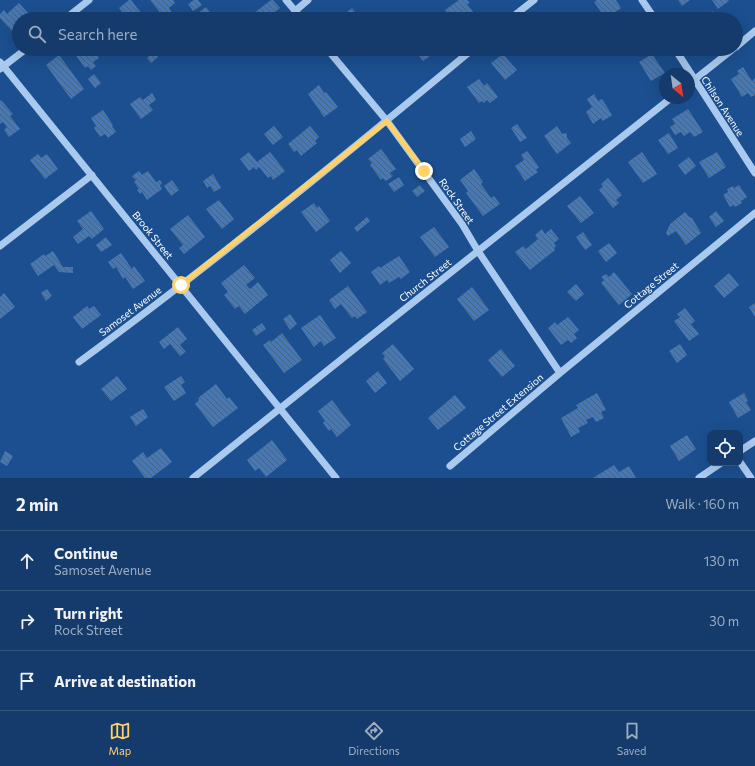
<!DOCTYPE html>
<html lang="en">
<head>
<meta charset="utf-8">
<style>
  body { margin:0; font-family:Commissioner,sans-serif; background:#214673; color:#f1f3f6 }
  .controls { position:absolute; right:12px; bottom:12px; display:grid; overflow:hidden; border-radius:8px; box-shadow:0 4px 16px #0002 }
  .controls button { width:36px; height:36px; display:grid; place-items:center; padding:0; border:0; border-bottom:1px solid #33557e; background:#143b6b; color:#f1f3f6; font:20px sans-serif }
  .compass { position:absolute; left:659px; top:68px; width:36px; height:36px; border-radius:50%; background:#143b6b; box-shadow:0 4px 16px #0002; rotate:151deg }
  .stop { position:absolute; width:12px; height:12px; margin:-9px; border:3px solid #ffd166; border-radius:50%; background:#fff }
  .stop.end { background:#ffd166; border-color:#fff; box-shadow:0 1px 4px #0008 }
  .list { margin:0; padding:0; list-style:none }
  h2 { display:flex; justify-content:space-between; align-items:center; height:52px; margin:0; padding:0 16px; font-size:17px }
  h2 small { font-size:13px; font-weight:400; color:#9dadc1 }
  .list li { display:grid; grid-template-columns:26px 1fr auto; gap:12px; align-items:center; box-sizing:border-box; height:60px; padding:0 16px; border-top:1px solid #33557e }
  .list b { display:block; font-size:15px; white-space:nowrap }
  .list p { margin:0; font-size:13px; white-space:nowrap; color:#9dadc1 }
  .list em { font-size:13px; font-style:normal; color:#9dadc1 }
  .icon { flex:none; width:22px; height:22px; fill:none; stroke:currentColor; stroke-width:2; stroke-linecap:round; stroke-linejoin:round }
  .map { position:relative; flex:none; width:755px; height:478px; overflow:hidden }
  .search { position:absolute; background:#143b6b; box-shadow:0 4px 16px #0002; left:12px; right:12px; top:12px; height:44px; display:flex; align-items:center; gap:10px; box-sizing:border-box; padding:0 14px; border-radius:22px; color:#9dadc1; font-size:15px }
  .sheet { height:232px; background:#143b6b }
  nav { display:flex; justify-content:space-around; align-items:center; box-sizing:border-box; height:56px; border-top:1px solid #33557e; background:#143b6b; font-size:11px; color:#9dadc1 }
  nav a { display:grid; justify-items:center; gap:2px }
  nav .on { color:#ffd166 }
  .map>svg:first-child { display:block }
</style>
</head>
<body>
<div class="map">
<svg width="755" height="478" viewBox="0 0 755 478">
  <defs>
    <pattern id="building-back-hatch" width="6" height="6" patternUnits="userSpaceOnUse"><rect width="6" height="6" fill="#4478b7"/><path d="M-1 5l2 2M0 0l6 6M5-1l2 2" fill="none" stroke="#486282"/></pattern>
  </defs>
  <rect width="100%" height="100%" fill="#1b4f8f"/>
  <path fill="url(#building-back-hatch)" d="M129,0H131L146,19H128L119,8Z
    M150,0H173L175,3L169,8L173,14L165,19Z
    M194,0H198L202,5L193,11L188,4Z
    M271,0H273L280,8L266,19H246Z
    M459,0H467L470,3L467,4L478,18L459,19L455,13L450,17L445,10Z
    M597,0H616L621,8L606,19L594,2Z
    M678,0H690L682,6Z
    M712,0H728L729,1L718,9Z
    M19,3L29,14L24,19H19V24L12,31L0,18V14L4,10L7,14Z
    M206,7L212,15L206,19H200L197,14Z
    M352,8L360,19H342L341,17Z
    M713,11L720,19H703Z
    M71,49H92L99,58L93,62L96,66L91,70L88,66L85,68Z
    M414,49H435L437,51L423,61Z
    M574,49H584L577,54Z
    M154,52L158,57L151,63L147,58Z
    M503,54L517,70L505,80L491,63Z
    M652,54L665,73L651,81L639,62Z
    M59,55L84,89L71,99L46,65Z
    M743,67L752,81L755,78V95L751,97L748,93L742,97L731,79L739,74L737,71Z
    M94,74L101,83L95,88L88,79Z
    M479,79L484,86L487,83L498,97L490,103L487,100L484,103L482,101L479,103L467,87Z
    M319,85L324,93L326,92L338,107L324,117L308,94Z
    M152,93L156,100L149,105L153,110L141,119L130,104L140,97L143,100Z
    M594,94L598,101L602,99L612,115L603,121L601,118L593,124L586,112L592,107L587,99Z
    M1,100L13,114L10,116L20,129L9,137L4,130L7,127L3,122L0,124V101Z
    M688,109L703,132L694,137L690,132L684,136L681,132L675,135L670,127L675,124L672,119Z
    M103,110L113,125L112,126L116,132L108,138L105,134L100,137L94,128L96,126L91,118Z
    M517,124L527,138L520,142L511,128Z
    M274,126L283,137L273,145L264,134Z
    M310,126L319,137L315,141L317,143L301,156L297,150L294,152L288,144Z
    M557,126L562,134L565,133L567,134V138L571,143L557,154L544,136Z
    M471,131L476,139L465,147L460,139Z
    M669,133L678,148L668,154L658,140Z
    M381,149L396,169L390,173L393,176L386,181L383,178L381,180L370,165L372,163L368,159Z
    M527,151L539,167L536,170L538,172L525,181L515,166L524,160L521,155Z
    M249,152L257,162L270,152L285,171L273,180L271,176L268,178L259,167L256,170L254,167L249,171L240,159Z
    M642,152L657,174L643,183L628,162Z
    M717,152L726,167L709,178L699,162Z
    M38,154L41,158L47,154L58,169L45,179L30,160Z
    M689,157L696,166L685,175L678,165Z
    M474,169L483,182L481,184L491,198L494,196L500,204L483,216L466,193L468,191L460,180Z
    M139,171L142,175L148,171L156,182L160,180L162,183L160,186L162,189L147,200L142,192L140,194L137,190L139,189L134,182L136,180L132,176Z
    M213,174L221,188L214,192L210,186L207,188L203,181Z
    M399,177L404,185L394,192L388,184Z
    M608,178L622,195L616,200L619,203L613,208L599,190L603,186L601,184Z
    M172,180L179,190L171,196L164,186Z
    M420,185L425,191L417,197L412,191Z
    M739,185L747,197L741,201L742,203L735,207L734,205L730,207L723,195L728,192L727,189L733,186L734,188Z
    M580,196L594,213L581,223L567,206Z
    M219,200L234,219L222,229L206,209Z
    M314,203L317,208L319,206L330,221L316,232L301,212Z
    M91,211L104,229L92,239L89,236L78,244L73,237L83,229L77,221Z
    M716,211L724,221L716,227L709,217Z
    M685,212L689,217L692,218L701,233L686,245L676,231L668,236L666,233L670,224Z
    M188,215L205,237L184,254L179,248L183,245L170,229Z
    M367,217L370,221L357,232L354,228Z
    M434,227L449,247L435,257L420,237Z
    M542,229L545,234L551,229L559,239L554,243L556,246L554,248L555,250L530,270L515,252L523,246L526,249L538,239L535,235Z
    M583,232L592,245L585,250L576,237Z
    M106,237L112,245L101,252L96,245Z
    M609,243L617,253L606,262L598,251Z
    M53,251L63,267H73V273L59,272L54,265L38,276L30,264L44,254L45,256Z
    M341,251L351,263L340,273L330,260Z
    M121,253L132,269L134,266L145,281L133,289L125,277L123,279L116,267L113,269L108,262Z
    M399,256L410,272L401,279L399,277L389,283L387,280L380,285L371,272L379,266L380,268Z
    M244,265L255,278L246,285L250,289L258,282L268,295L245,314L239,306L235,309L224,295L228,292L221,283Z
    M614,272L632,294L619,305L601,283L604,280L601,277L606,274L609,277Z
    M729,273L739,285L724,298L714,286Z
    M576,284L584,294L576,301L567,292Z
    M348,286L367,312L357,319L355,316L352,318L341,304L335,309L329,300Z
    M472,287L489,310L474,321L457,299Z
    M47,289L52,296L46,301L41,293Z
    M4,293L15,307L0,319V297Z
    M755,303V317L749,307Z
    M87,306L89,309L94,306L101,315L82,329L73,317Z
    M685,308L695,321L691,324L699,334L689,341L674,321L680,317L677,314Z
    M290,314L297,324L290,330L283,319Z
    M320,315L336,338L324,346L321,341L314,347L301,328Z
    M568,317L579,330L574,334L577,338L571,343L568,340L561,345L548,328L555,322L557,325Z
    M262,323L266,329L256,336L252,330Z
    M178,327L187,339L180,345L186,352L180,356L170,344L164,349L159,342Z
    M282,333L302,360L284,373L263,345L270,340L271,342Z
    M393,344L414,369L400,381L383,359L385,357L382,353Z
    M680,344L687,355L677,363L669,351Z
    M501,349L515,366L502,377L488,360Z
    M378,371L387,383L375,393L366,381Z
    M117,376L127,389L111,401L101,389Z
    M181,376L185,382L181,385L186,393L174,401L164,387Z
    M216,384L227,399L229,397L238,408L213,427L195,404L199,400L198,398Z
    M597,393L606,410L601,412L604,418L596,422L593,417L586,420L588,423L578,428L580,432L571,437L561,418L578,408L576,405Z
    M744,393L748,401L746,402L751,410L738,418L729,402Z
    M455,395L466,408L438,430L428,418Z
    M332,400L351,425L337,437L331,429L329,431L323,423L325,421L318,411Z
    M143,409L148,417L136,426L130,417Z
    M687,435L696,449L679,461L670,446Z
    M272,440L287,460L266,477L259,468L255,471L247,460Z
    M161,448L172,462L151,478H145L132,461L143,452L147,458Z
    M5,451L13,456L7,466L0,462Z
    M614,465L619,472L629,466L636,478H593Z"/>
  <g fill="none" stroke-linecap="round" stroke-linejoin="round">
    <path stroke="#a9c9ee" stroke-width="7" d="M286,0L302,19
      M642,0L655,19
      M295,11L308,0
      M65,19L89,0
      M510,19L534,0
      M736,47L755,31
      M327,49L387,121L462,224L478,251L560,373
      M675,49L755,173
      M0,62L336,478
      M0,69L26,49
      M689,84L733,49
      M0,246L92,175
      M79,362C214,263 344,156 473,49
      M740,451L755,441
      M740,462L751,478
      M450,466L560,373L755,213
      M193,478L348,354L671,98
      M699,478L721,463"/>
  </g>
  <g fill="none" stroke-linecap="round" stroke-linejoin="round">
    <path stroke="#ffd166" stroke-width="5" d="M181,285L387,121L424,171"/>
  </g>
  <g text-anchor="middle" stroke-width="3" stroke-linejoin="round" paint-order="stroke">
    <g font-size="10" fill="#fff" stroke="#1b4f8f">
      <text transform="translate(723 106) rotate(57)" y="4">Chilson Avenue</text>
      <text transform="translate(457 201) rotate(55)" y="4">Rock Street</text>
      <text transform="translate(153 235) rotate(51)" y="4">Brook Street</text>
      <text transform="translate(425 280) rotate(-38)" y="4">Church Street</text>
      <text transform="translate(651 285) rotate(-39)" y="4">Cottage Street</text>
      <text transform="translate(130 311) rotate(-37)" y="4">Samoset Avenue</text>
      <text transform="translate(498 412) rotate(-40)" y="4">Cottage Street Extension</text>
    </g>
  </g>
</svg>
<div class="controls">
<button><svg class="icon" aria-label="locate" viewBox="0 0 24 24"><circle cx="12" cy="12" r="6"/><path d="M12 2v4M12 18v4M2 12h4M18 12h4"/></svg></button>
</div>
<svg class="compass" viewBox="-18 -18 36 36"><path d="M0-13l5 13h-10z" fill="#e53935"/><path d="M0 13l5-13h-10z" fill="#9dadc1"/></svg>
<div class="stop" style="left:181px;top:285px"></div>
<div class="stop end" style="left:424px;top:171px"></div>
<div class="search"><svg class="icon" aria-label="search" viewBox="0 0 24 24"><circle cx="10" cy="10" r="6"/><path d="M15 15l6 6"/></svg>Search here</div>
</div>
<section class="sheet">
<h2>2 min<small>Walk · 160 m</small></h2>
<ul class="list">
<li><svg class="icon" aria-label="ahead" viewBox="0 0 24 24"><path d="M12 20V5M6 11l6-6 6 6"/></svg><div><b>Continue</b><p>Samoset Avenue</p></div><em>130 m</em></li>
<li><svg class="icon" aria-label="right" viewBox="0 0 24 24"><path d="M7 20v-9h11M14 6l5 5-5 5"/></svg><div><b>Turn right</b><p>Rock Street</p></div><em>30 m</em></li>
<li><svg class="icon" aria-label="arrive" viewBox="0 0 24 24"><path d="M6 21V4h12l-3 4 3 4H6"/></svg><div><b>Arrive at destination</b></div></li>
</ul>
</section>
<nav>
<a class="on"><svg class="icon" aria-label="map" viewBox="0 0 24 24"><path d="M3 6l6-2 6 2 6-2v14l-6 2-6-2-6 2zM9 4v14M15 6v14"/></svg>Map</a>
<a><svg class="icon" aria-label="directions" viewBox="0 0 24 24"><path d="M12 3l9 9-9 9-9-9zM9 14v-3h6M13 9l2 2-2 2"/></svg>Directions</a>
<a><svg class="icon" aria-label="saved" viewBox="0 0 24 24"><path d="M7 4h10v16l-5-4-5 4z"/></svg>Saved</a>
</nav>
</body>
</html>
